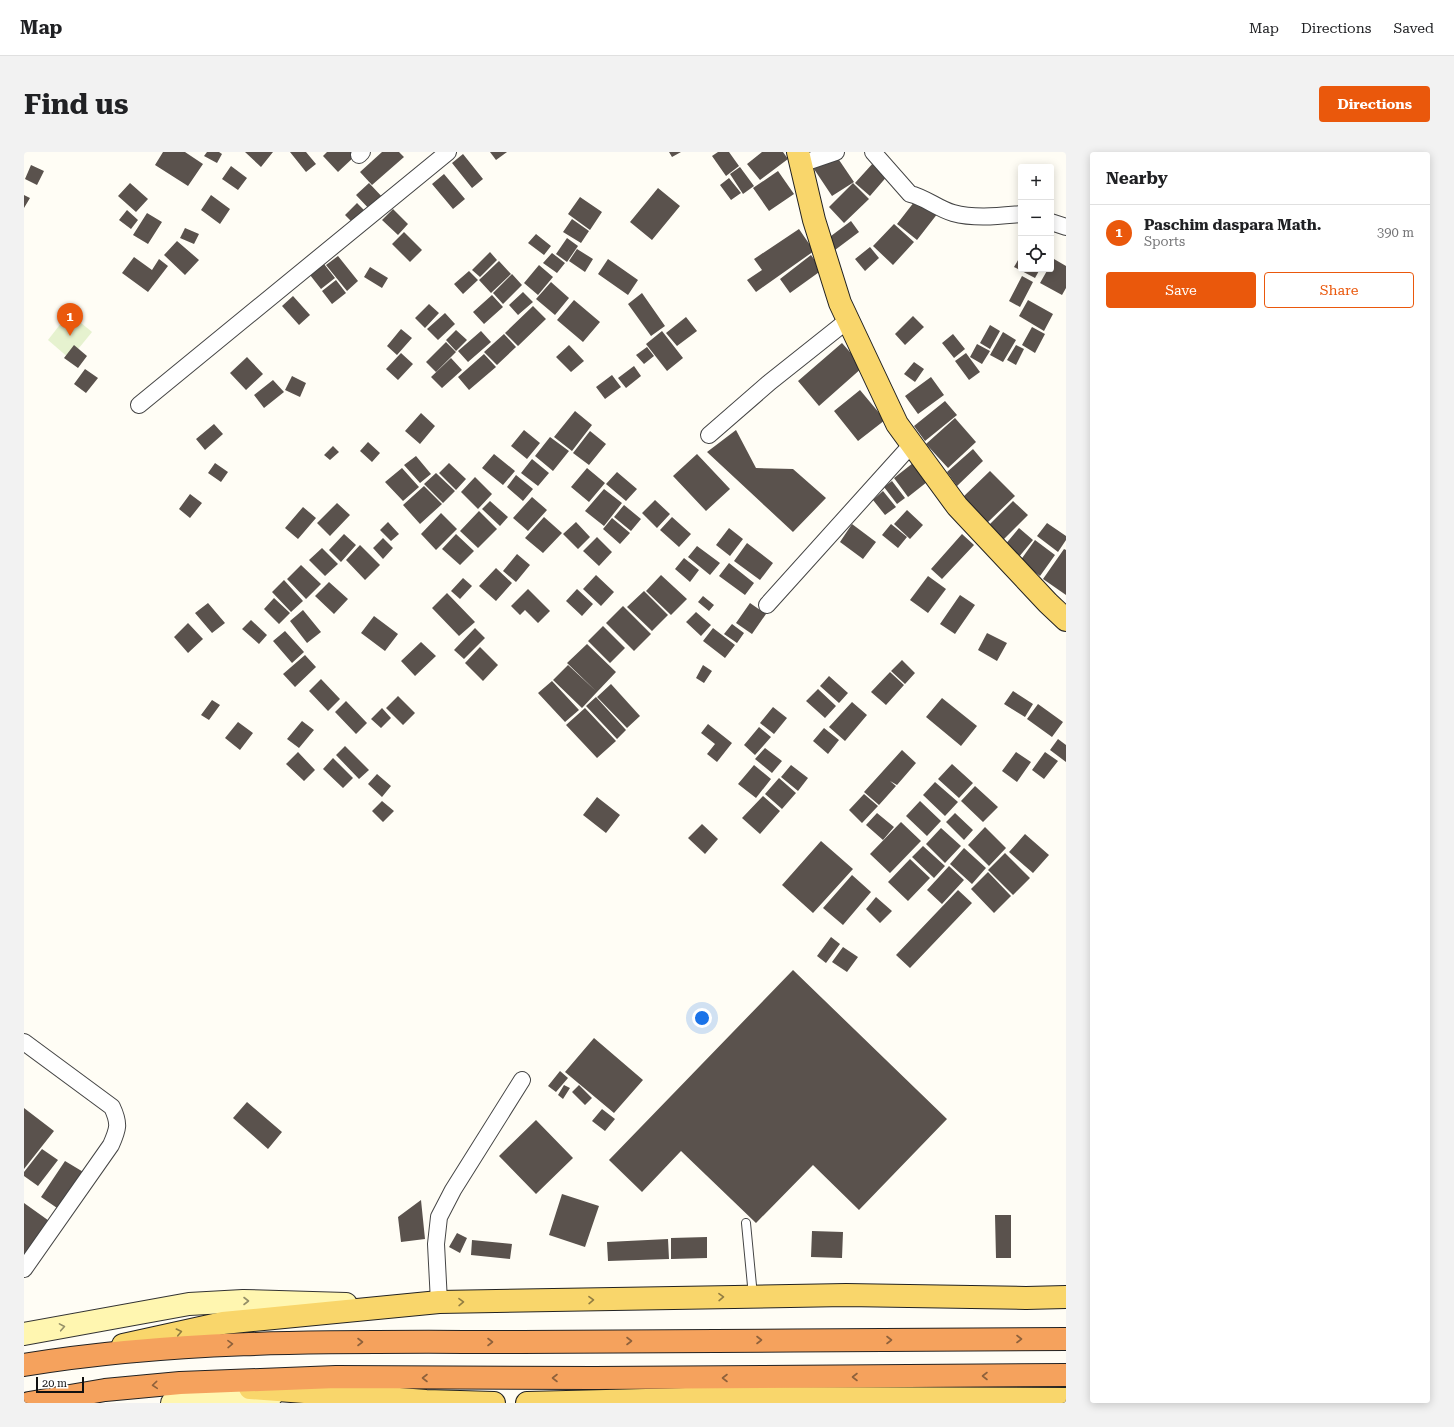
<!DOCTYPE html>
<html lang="en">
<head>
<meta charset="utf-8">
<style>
  body { margin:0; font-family:"Roboto Serif",serif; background:#f2f2f2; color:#202124 }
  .controls { position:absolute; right:12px; top:12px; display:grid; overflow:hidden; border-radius:4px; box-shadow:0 2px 10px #0003 }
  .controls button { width:36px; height:36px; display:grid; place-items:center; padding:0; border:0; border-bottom:1px solid #e0e0e0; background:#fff; color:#202124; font:20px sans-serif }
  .scale { position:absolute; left:12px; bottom:10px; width:48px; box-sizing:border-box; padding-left:4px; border:2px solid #111; border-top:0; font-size:11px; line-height:14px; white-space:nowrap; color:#111; -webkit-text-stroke:3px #fff; paint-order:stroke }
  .you { position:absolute; left:678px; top:866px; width:14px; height:14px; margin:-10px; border:3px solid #fff; border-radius:50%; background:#1a73e8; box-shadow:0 0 0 6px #1a73e833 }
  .badge { display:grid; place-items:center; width:26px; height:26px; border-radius:50%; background:#ea580c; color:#fff; font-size:13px; font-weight:700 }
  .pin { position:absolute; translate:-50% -33px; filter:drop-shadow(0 1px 2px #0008) }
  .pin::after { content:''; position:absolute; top:21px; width:14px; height:12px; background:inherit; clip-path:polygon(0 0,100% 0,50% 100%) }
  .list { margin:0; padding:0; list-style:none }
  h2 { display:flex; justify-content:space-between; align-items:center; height:52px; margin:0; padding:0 16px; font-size:17px }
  h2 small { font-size:13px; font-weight:400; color:#757577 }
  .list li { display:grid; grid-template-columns:26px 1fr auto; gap:12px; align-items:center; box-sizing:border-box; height:56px; padding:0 16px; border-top:1px solid #e0e0e0 }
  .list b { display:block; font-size:15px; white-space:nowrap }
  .list p { margin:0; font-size:13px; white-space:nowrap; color:#757577 }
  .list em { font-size:13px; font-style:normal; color:#757577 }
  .actions { display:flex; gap:8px; padding:12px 16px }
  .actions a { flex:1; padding:9px 0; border:1px solid #ea580c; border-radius:4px; text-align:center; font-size:14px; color:#ea580c }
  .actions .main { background:#ea580c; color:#fff }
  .icon { flex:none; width:22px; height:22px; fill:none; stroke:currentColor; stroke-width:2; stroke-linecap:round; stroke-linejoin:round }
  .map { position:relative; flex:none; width:1042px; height:1251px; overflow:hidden; border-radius:4px }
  header { display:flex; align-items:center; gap:24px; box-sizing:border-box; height:56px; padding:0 20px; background:#fff; border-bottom:1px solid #e0e0e0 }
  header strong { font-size:19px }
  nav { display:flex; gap:22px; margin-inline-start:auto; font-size:14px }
  .intro { display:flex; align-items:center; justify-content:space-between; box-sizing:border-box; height:96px; padding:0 24px }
  h1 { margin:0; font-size:28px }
  .button { padding:10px 18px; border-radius:4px; background:#ea580c; color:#fff; font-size:14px; font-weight:700 }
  main { display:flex; gap:24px; padding:0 24px }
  aside { flex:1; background:#fff; border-radius:4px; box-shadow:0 2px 10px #0003 }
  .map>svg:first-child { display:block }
</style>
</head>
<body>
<header>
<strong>Map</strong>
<nav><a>Map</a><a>Directions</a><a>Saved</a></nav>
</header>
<div class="intro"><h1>Find us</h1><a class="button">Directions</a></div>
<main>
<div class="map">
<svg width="1042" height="1251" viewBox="0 0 1042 1251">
  <rect width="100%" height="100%" fill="#fffdf5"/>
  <path fill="#e6f2cf" d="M45,161L68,180L46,207L24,188Z"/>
  <path fill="#5a524d" d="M139,0H161L179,12L164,34L131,13Z
    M183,0H195L198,2L193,11L180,4Z
    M221,0H249L237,15Z
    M266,0H282L292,12L282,20Z
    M303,0H327L331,4L314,20L299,4Z
    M358,0H375L380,5L348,33L336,20Z
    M466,0H483L472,8Z
    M645,0H657L648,5Z
    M694,0H705L715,14L702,24L688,4Z
    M738,0H759L764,7L736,28L723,12Z
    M439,2L459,27L448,36L428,11Z
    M811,2L830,30L808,44L790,17Z
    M850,10L865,22L846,44L831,31Z
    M7,13L20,19L13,33L1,27Z
    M207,14L223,26L214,38L198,27Z
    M716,15L730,34L719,42L706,22Z
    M754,19L770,42L745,59L729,36Z
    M420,22L441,47L429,57L408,32Z
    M705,26L717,41L707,48L696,33Z
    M106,31L124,47L112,60L94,44Z
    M345,31L362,49L349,61L332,43Z
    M829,31L845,47L820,71L805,55Z
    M634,36L656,54L628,88L606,70Z
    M0,43L6,46L0,56Z
    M187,43L206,57L196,72L177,58Z
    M556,45L578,60L566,78L544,62Z
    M894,45L914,61L893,88L873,72Z
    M333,51L345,63L333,75L321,63Z
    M369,57L384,72L374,83L358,68Z
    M103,58L114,68L107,77L95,68Z
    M123,61L138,70L124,92L109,83Z
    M548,67L565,79L557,91L539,80Z
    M827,69L835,80L811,98L803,87Z
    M870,72L890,90L869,113L849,94Z
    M161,76L175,82L170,92L156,86Z
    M775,77L790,99L732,140L723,128L738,118L730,107Z
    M380,80L398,98L386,110L368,92Z
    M512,82L527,94L520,103L504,91Z
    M543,86L554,94L543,110L532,102Z
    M153,89L175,108L161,123L140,103Z
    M846,95L855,106L841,119L831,107Z
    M553,97L569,107L561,120L545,109Z
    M466,100L473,108L456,125L448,118Z
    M528,101L541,111L533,121L519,111Z
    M787,103L798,118L766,141L756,127Z
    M997,103V117H1016L1011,126L990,115Z
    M314,104L334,129L323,139L302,113Z
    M110,105L128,118L135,107L144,114L124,140L98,121Z
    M584,107L614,128L604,143L574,122Z
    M1030,107L1042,114V136L1038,143L1016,131L1024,117H1027Z
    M475,109L487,122L467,141L455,128Z
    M300,112L311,126L297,137L286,123Z
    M515,113L529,125L514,143L500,131Z
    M346,115L364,126L358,136L340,125Z
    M445,119L454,128L439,142L430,132Z
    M488,122L498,133L479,152L469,141Z
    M998,124L1009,130L996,155L985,149Z
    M312,128L322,141L308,152L298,139Z
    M527,130L545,146L531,163L512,147Z
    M499,140L509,150L494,163L485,153Z
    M618,141L641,174L627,184L604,152Z
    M468,143L479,155L460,172L449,160Z
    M269,144L286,163L275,173L258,154Z
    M550,148L576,170L559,190L533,168Z
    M1004,148L1029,162L1020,179L995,164Z
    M405,152L415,161L401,176L391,166Z
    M509,154L522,167L494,194L481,181Z
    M421,161L431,172L414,188L403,177Z
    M889,164L900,175L881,193L871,182Z
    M662,165L673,179L653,194L642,181Z
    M966,173L976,179L966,197L956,191Z
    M1008,175L1021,182L1011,201L998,193Z
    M377,177L388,186L373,203L363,194Z
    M432,178L443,188L432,199L422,188Z
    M457,179L467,190L444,210L434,199Z
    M638,179L659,206L643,219L622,192Z
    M979,180L992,188L979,210L966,203Z
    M480,182L492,195L473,213L460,200Z
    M929,182L941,197L930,206L918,191Z
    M422,190L432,200L412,220L402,210Z
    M818,191L839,215L795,254L774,229Z
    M953,192L966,199L958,212L946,205Z
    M50,193L63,204L54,216L40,206Z
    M545,193L560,209L547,220L532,205Z
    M992,193L1000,197L992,213L983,208Z
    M623,195L630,204L620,212L612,203Z
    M377,201L389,212L374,228L362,217Z
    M942,201L956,220L945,228L931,209Z
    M460,202L472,215L445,238L434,225Z
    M223,205L239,222L222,238L206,221Z
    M427,206L438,218L418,236L407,225Z
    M890,210L900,217L891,230L880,222Z
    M610,214L617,224L602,236L594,226Z
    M61,217L74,226L62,241L50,232Z
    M588,223L597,235L581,247L572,235Z
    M268,224L282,231L276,245L261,238Z
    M907,225L920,243L894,262L881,244Z
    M249,228L260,240L240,256L230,243Z
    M836,238L861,268L834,289L810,259Z
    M921,249L933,263L901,289L890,274Z
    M551,259L568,273L548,299L530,285Z
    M397,261L411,274L396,292L381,279Z
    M931,266L952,290L924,316L902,292Z
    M190,272L199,282L181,298L172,287Z
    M500,278L516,291L503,307L487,294Z
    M712,278L732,316L769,317L802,346L769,380L683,300Z
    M566,279L582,292L565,313L549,301Z
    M526,285L545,299L529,319L511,304Z
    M344,290L356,301L348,310L336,299Z
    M309,294L315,300L306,308L300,303Z
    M949,297L959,309L933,334L923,320Z
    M470,302L491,319L479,333L458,316Z
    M673,302L706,337L682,359L649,324Z
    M392,304L407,322L396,331L380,313Z
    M508,307L525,321L514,334L497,321Z
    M191,311L204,320L197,330L184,321Z
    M425,311L442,327L432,338L415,321Z
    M889,311L903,330L884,345L870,326Z
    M378,316L395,335L379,349L361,330Z
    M563,316L581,331L565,350L547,335Z
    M966,319L991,344L963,371L938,346Z
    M593,320L613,337L602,349L582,332Z
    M412,321L431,339L419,351L400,332Z
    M492,323L509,337L499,349L483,335Z
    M451,325L468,342L454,357L437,340Z
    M868,329L881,346L873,352L860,335Z
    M400,334L418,352L396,372L379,353Z
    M580,337L598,351L580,374L561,359Z
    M859,339L872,355L861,363L849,348Z
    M166,342L178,351L166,366L155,357Z
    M508,345L523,358L504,379L489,366Z
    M631,348L646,362L633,376L618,361Z
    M466,349L484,365L476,374L458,357Z
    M989,349L1004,363L978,389L963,375Z
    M313,351L326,363L306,384L293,371Z
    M600,353L617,367L607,379L590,365Z
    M279,355L292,366L274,387L261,376Z
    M883,358L899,373L886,387L870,372Z
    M455,359L473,377L454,396L436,379Z
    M417,361L433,377L412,398L397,382Z
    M520,365L538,381L519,401L501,386Z
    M648,365L667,382L655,395L636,378Z
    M588,366L606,381L596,392L579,377Z
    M364,370L375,382L367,389L356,378Z
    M552,370L566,385L554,397L539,382Z
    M1023,371L1042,384V388L1034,400L1013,384Z
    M828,372L852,390L839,407L816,390Z
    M867,372L883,385L874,396L858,383Z
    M705,376L719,387L706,404L692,393Z
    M995,376L1009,388L994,406L980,394Z
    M320,382L332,393L317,410L305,398Z
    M432,382L450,399L436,413L418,397Z
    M938,382L950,393L918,427L907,417Z
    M573,385L588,400L575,414L559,399Z
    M359,386L369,396L359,407L349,396Z
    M1011,388L1031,403L1016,424L996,409Z
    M723,391L749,411L736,428L710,409Z
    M336,393L356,413L341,428L322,408Z
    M673,394L696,411L686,423L664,405Z
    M298,396L314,412L301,424L285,408Z
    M1040,397L1042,398V443L1019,427Z
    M493,402L506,413L492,430L479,419Z
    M660,406L675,418L666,430L651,417Z
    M705,411L730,431L721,443L695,424Z
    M277,413L297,432L282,447L263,427Z
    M472,416L488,431L472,449L455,434Z
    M572,423L590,440L577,454L559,437Z
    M637,423L663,447L647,463L622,439Z
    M904,424L922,437L904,461L886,448Z
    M439,426L448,434L436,447L427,439Z
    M260,428L279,449L267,460L248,440Z
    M305,430L324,447L310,462L291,444Z
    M504,437L526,459L514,471L501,458L496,463L487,454Z
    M553,437L569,452L558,464L542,449Z
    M620,439L644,463L628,479L603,455Z
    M423,441L451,470L435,484L408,456Z
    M936,443L951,453L931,482L916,472Z
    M679,444L690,453L685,459L674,450Z
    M250,446L266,461L255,472L240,457Z
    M184,451L201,471L188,481L171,461Z
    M726,451L742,462L728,482L712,471Z
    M599,454L627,482L610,499L582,471Z
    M279,458L297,480L283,491L266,469Z
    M672,460L687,473L677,484L662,470Z
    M350,464L374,482L361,499L337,481Z
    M227,468L243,483L235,492L218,477Z
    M164,471L179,487L164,501L150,485Z
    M708,472L720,481L713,491L700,482Z
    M579,474L601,496L586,511L564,489Z
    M451,476L461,486L440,507L430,498Z
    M689,476L711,493L701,506L679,489Z
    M261,479L280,500L268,511L249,489Z
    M963,481L983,491L973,509L954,498Z
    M397,490L412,504L391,524L377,509Z
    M563,492L592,520L573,540L543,511Z
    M456,495L474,513L459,529L441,511Z
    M281,503L292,515L271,535L259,522Z
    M878,508L891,521L881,532L867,519Z
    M544,513L573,540L558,556L529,528Z
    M679,513L688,519L680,531L672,526Z
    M866,520L880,533L862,553L847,540Z
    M805,524L824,541L815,551L796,534Z
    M297,527L316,547L304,559L285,539Z
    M528,529L555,558L541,570L514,541Z
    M587,532L616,564L603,576L573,545Z
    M794,537L812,554L801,566L782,549Z
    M989,539L1009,552L1001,565L980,552Z
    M374,544L391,561L379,573L362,556Z
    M572,545L602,578L593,587L562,554Z
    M918,546L953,574L937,594L902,565Z
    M188,548L196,553L185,568L177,563Z
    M322,549L343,571L332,582L311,560Z
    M828,550L843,563L821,589L805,575Z
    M1014,552L1039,570L1028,585L1003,567Z
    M749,555L763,566L750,582L736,571Z
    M358,556L367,566L357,576L347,567Z
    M561,556L592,589L573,606L542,573Z
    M278,569L290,578L275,596L263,587Z
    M214,570L229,581L216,598L201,586Z
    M684,572L708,591L693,610L683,602L691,592L677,581Z
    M735,575L747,585L731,603L720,593Z
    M800,576L815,588L804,602L789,589Z
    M1034,587L1042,593V610L1026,598Z
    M321,594L345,618L335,627L312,603Z
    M741,596L758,609L748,621L731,607Z
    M878,598L892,611L873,633L866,629L872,634L855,653L840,640Z
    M274,600L291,618L280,629L262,612Z
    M992,600L1007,610L993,630L978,619Z
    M1021,600L1034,609L1020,627L1008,618Z
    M309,606L329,626L319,636L299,617Z
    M928,612L949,631L935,646L914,627Z
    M730,613L747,627L732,646L714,632Z
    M767,613L784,626L774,639L757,625Z
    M353,622L367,634L358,645L344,632Z
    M755,626L772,641L758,657L741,642Z
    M911,630L934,650L921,664L899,643Z
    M951,634L974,655L959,670L937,649Z
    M840,642L854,654L838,671L825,658Z
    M739,644L756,659L736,682L718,666Z
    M573,645L596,663L582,681L559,663Z
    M358,649L370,659L359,670L348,659Z
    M896,649L917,669L903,684L882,664Z
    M853,661L870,675L859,688L842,673Z
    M931,661L949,678L940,688L922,670Z
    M877,670L897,689L866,721L846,702Z
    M678,672L694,687L681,702L664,686Z
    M961,675L982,696L965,714L944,693Z
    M917,676L937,694L921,711L902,692Z
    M1001,682L1025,703L1009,721L985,700Z
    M797,689L829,717L789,761L758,733Z
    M899,694L921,714L910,726L888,705Z
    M940,696L962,716L948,732L926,712Z
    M981,701L1006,726L989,743L964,718Z
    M886,707L906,726L884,749L864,730Z
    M925,714L940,728L918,752L903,738Z
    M964,720L987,744L970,761L947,737Z
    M828,723L847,740L819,773L799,756Z
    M934,738L948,751L886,816L872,803Z
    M852,745L868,759L856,771L842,757Z
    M807,785L816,792L802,811L793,804Z
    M819,795L834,805L823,820L808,810Z
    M769,818L923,967L835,1058L789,1013L732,1071L657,999L618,1040L585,1008Z
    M570,886L619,928L590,961L541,920Z
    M536,919L544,926L532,940L524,934Z
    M540,933L546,936L539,947L534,943Z
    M555,933L568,946L561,953L548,940Z
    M223,950L258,980L244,997L209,966Z
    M0,956L30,979L0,1017Z
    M578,957L591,967L581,979L568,969Z
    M512,968L549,1006L512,1042L475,1004Z
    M18,997L34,1008L14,1034L0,1024V1020Z
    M41,1009L61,1021L36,1058L17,1045Z
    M538,1042L575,1054L561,1095L525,1083Z
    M397,1048L401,1087L377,1090L374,1065Z
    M0,1051L28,1071L0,1109Z
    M971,1063H987V1106H972Z
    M788,1079L819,1080L818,1106L787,1105Z
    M433,1081L443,1086L436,1101L425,1095Z
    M683,1085V1106L647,1107V1086Z
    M644,1087L645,1107L584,1109L583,1090Z
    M448,1088L488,1092L486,1107L447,1103Z"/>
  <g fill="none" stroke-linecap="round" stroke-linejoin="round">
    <g stroke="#444" stroke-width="10">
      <path id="lane" d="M722,1071L729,1144"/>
    </g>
    <g stroke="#444" stroke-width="18">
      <path id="street" d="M849,0L886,42C901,45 914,57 929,61C951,67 975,64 997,62
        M335,3L338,0
        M777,12L812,0
        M1027,70L1042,75
        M115,253L424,0
        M685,283L746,230L824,168
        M743,453L888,292
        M0,890L88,955C96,972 94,977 87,993L0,1117
        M415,1150L412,1092L415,1065L429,1038L498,928"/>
    </g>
    <g stroke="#333" stroke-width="24">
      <path id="secondary" d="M0,1182L165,1152L219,1149L322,1152
        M148,1251L189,1246L248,1243"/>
    </g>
    <g stroke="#222" stroke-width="24">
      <path id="primary" d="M774,0L790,68L816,151L873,272L933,354L1024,451L1042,468
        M99,1193L199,1171L415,1150L822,1143L1002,1146L1042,1145
        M226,1236L402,1249L470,1251
        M503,1251L701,1246L1042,1247"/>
    </g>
    <g stroke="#222" stroke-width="24">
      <path id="highway" d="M0,1213C164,1186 331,1190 497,1190C679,1189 860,1188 1042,1187
        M5,1251L81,1238L156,1231L312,1225L570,1226L1042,1223"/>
    </g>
    <use href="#lane" stroke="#fff" stroke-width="8"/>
    <use href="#street" stroke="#fff" stroke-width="16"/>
    <use href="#secondary" stroke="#fff6b0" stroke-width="22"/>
    <use href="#primary" stroke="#f9d66b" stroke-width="22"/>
    <use href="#highway" stroke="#f5a25d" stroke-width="22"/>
  </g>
  <defs><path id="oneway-chevron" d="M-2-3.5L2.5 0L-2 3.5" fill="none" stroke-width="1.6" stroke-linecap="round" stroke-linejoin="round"/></defs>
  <g stroke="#917d42">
    <use href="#oneway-chevron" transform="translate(697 1145) rotate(-1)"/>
    <use href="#oneway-chevron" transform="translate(567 1148) rotate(-1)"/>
    <use href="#oneway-chevron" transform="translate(437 1150) rotate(-1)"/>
    <use href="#oneway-chevron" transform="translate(155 1180) rotate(-12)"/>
  </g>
  <g stroke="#948f68">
    <use href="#oneway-chevron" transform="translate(222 1149)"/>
    <use href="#oneway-chevron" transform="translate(38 1175) rotate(-10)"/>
  </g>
  <g stroke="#8e613b">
    <use href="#oneway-chevron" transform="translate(995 1187)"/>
    <use href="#oneway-chevron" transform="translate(735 1188)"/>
    <use href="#oneway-chevron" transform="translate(865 1188)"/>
    <use href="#oneway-chevron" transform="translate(605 1189)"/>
    <use href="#oneway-chevron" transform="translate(336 1190)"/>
    <use href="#oneway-chevron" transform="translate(466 1190)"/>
    <use href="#oneway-chevron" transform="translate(206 1192) rotate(-1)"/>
    <use href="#oneway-chevron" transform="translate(961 1224) rotate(180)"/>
    <use href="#oneway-chevron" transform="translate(831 1225) rotate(180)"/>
    <use href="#oneway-chevron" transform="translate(401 1226) rotate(-180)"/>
    <use href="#oneway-chevron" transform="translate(531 1226) rotate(-180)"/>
    <use href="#oneway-chevron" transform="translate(701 1226) rotate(180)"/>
    <use href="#oneway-chevron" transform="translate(131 1233) rotate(175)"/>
  </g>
</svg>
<div class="controls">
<button>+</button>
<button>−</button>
<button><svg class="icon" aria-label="locate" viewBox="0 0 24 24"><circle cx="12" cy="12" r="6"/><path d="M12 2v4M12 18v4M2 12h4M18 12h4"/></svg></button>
</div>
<div class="scale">20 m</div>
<div class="you"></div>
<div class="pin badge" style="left:46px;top:184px">1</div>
</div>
<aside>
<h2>Nearby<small></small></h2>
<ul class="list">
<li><span class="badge">1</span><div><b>Paschim daspara Math.</b><p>Sports</p></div><em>390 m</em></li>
</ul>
<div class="actions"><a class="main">Save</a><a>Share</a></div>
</aside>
</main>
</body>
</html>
